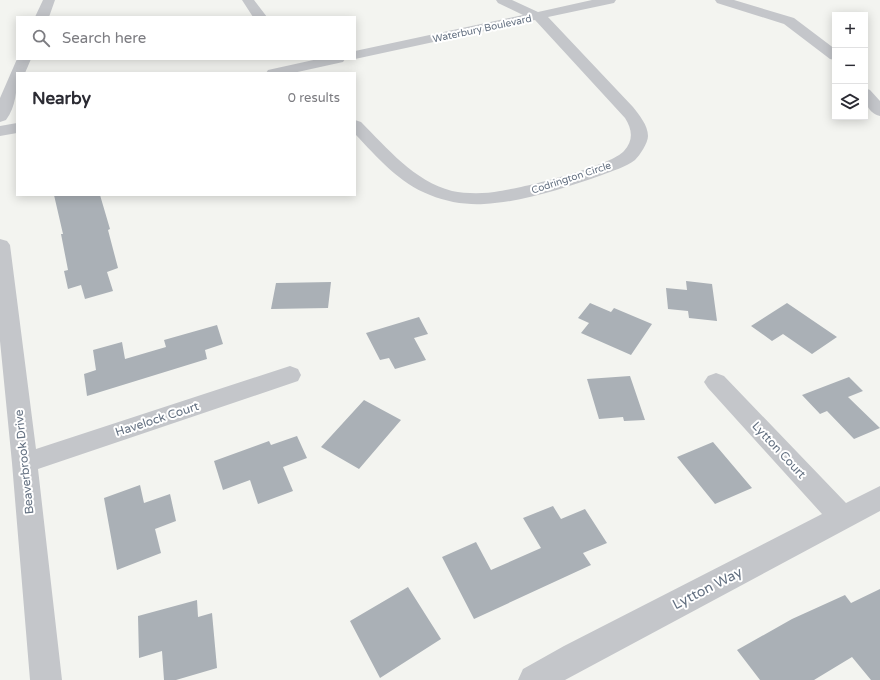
<!DOCTYPE html>
<html lang="en">
<head>
<meta charset="utf-8">
<style>
  body { margin:0; font-family:"Varela Round",sans-serif; background:#f2f2f3; color:#2b2b33 }
  .controls { position:absolute; right:12px; top:12px; display:grid; overflow:hidden; border-radius:0px; box-shadow:0 2px 10px #0003 }
  .controls button { width:36px; height:36px; display:grid; place-items:center; padding:0; border:0; border-bottom:1px solid #e1e1e2; background:#fff; color:#2b2b33; font:20px sans-serif }
  .list { margin:0; padding:0; list-style:none }
  h2 { display:flex; justify-content:space-between; align-items:center; height:52px; margin:0; padding:0 16px; font-size:17px }
  h2 small { font-size:13px; font-weight:400; color:#7c7c81 }
  .icon { flex:none; width:22px; height:22px; fill:none; stroke:currentColor; stroke-width:2; stroke-linecap:round; stroke-linejoin:round }
  .map { position:relative; flex:none; width:880px; height:680px; overflow:hidden }
  .search { position:absolute; background:#fff; box-shadow:0 2px 10px #0003; left:16px; top:16px; width:340px; height:44px; display:flex; align-items:center; gap:10px; box-sizing:border-box; padding:0 14px; border-radius:0px; color:#7c7c81; font-size:15px }
  .panel { position:absolute; background:#fff; box-shadow:0 2px 10px #0003; left:16px; top:72px; width:340px; height:124px; border-radius:0px }
  .map>svg:first-child { display:block }
</style>
</head>
<body>
<div class="map">
<svg width="880" height="680" viewBox="0 0 880 680">
  <rect width="100%" height="100%" fill="#f3f4f0"/>
  <path fill="#aab0b6" d="M54,195H100L110,229L108,230L118,268L107,272L113,291L85,299L81,285L68,289L64,271L68,270L61,234H63Z
    M686,281L712,284L717,321L689,318L688,311L668,309L666,288L687,290Z
    M331,282L328,308L271,309L276,283Z
    M590,303L611,312L614,308L652,324L631,355L581,333L589,323L578,318Z
    M787,303L837,337L812,354L783,334L772,341L751,326Z
    M419,317L428,334L414,338L426,360L395,369L389,358L380,360L366,333Z
    M217,325L223,344L205,350L207,359L87,396L84,374L96,370L93,350L122,342L125,359L166,347L164,340Z
    M630,376L645,420L624,421L623,417L599,419L587,379Z
    M849,377L863,391L848,397L880,428L854,439L827,411L820,414L802,395Z
    M364,400L401,420L359,469L321,447Z
    M297,436L307,458L283,467L293,491L258,504L250,480L223,490L214,461L269,441L271,445Z
    M713,442L752,488L715,504L677,457Z
    M140,485L144,503L170,494L176,521L155,529L161,553L117,570L104,498Z
    M553,506L561,519L585,509L607,543L583,553L591,565L474,619L442,557L476,542L491,570L541,548L523,518Z
    M408,587L441,639L380,678L350,621Z
    M880,589V680H871L852,657L814,680H760L737,650L792,619L845,595L851,603Z
    M197,600L198,617L212,613L217,668L176,680H164L162,651L139,658L138,616Z"/>
  <g fill="none" stroke-linecap="round" stroke-linejoin="round">
    <path fill="#c4c6ca" fill-rule="evenodd" d="M43,0H55L49,17H35Z
      M242,0H254L267,17H253Z
      M496,0H512L538,12L592,0H616L614,3L548,17L633,107C639,115 648,125 648,136C648,143 640,155 635,160C626,167 612,171 602,175C565,188 523,202 484,204C466,205 447,202 430,195C399,183 377,157 355,134V120L361,122C387,148 414,181 452,191C467,194 485,194 500,191C523,188 611,166 624,151C634,140 632,129 625,118L535,20L355,59H354L355,51L523,15L498,3Z
      M715,0H734L794,18L835,49V60L830,59L784,24L717,3Z
      M17,59H31L25,73H17C17,90 16,106 6,120L0,122V98Z
      M318,59H345L343,62L293,73H266L268,70Z
      M865,88L870,90L880,101V116C866,112 865,101 865,88Z
      M17,123V133L0,136V126Z
      M0,239L7,241L10,245L36,449L290,366L298,369L301,375L298,381L38,469L62,680H30L12,463L0,341Z
      M716,373L724,376L846,503L880,486V511L565,680H518L523,669L564,646L822,514L708,388L704,382L708,376Z"/>
  </g>
  <g text-anchor="middle" stroke-width="4" stroke-linejoin="round" paint-order="stroke">
    <g font-size="10" fill="#637081" stroke="#fff">
      <text transform="translate(482 28) rotate(-12)" y="4">Waterbury Boulevard</text>
      <text transform="translate(571 177) rotate(-18)" y="4">Codrington Circle</text>
    </g>
    <g font-size="12" fill="#637081" stroke="#fff">
      <text transform="translate(157 419) rotate(-18)" y="4">Havelock Court</text>
      <text transform="translate(779 450) rotate(47)" y="4">Lytton Court</text>
      <text transform="translate(24 462) rotate(-96)" y="4">Beaverbrook Drive</text>
    </g>
    <g font-size="14" fill="#637081" stroke="#fff">
      <text transform="translate(707 588) rotate(-27)" y="5">Lytton Way</text>
    </g>
  </g>
</svg>
<div class="controls">
<button>+</button>
<button>−</button>
<button><svg class="icon" aria-label="layers" viewBox="0 0 24 24"><path d="M12 4l9 5-9 5-9-5zM3 14l9 5 9-5"/></svg></button>
</div>
<div class="search"><svg class="icon" aria-label="search" viewBox="0 0 24 24"><circle cx="10" cy="10" r="6"/><path d="M15 15l6 6"/></svg>Search here</div>
<section class="panel">
<h2>Nearby<small>0 results</small></h2>
<ul class="list">
</ul>
</section>
</div>
</body>
</html>
